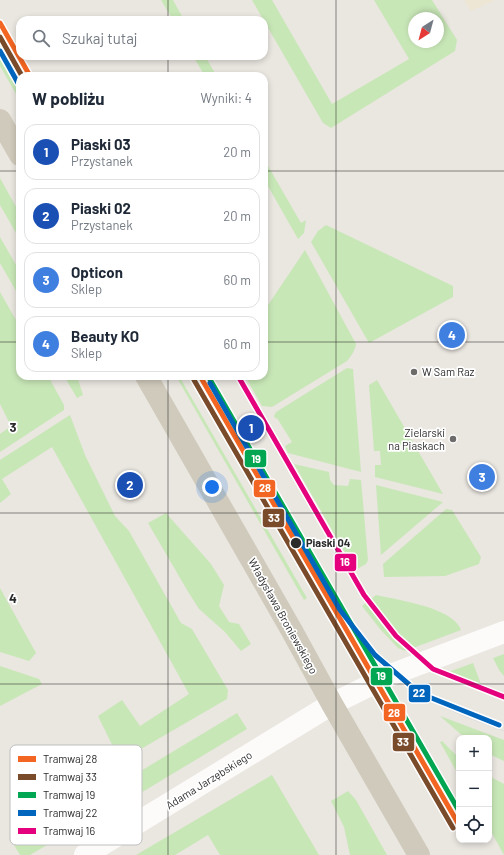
<!DOCTYPE html>
<html lang="pl">
<head>
<meta charset="utf-8">
<style>
  body { margin:0; font-family:Barlow,sans-serif; background:#f6f6f7; color:#1f2937 }
  .controls { position:absolute; right:12px; bottom:12px; display:grid; overflow:hidden; border-radius:8px; box-shadow:0 2px 6px #0003 }
  .controls button { width:36px; height:36px; display:grid; place-items:center; padding:0; border:0; border-bottom:1px solid #e0e1e3; background:#fff; color:#1f2937; font:20px sans-serif }
  .compass { position:absolute; left:408px; top:12px; width:36px; height:36px; border-radius:50%; background:#fff; box-shadow:0 2px 6px #0003; rotate:216deg }
  .you { position:absolute; left:212px; top:487px; width:14px; height:14px; margin:-10px; border:3px solid #fff; border-radius:50%; background:#1a73e8; box-shadow:0 0 0 6px #1a73e833 }
  .badge { display:grid; place-items:center; width:26px; height:26px; border-radius:50%; background:#111827; color:#fff; font-size:13px; font-weight:700 }
  .pin { position:absolute; translate:-50% -50%; border:2px solid #fff; box-shadow:0 1px 4px #0006 }
  .list { margin:0; padding:0; list-style:none }
  h2 { display:flex; justify-content:space-between; align-items:center; height:52px; margin:0; padding:0 16px; font-size:17px }
  h2 small { font-size:13px; font-weight:400; color:#747a83 }
  .list li { display:grid; grid-template-columns:26px 1fr auto; gap:12px; align-items:center; box-sizing:border-box; height:56px; margin:0 8px 8px; padding:0 8px; border:1px solid #e0e1e3; border-radius:12px }
  .list b { display:block; font-size:15px; white-space:nowrap }
  .list p { margin:0; font-size:13px; white-space:nowrap; color:#747a83 }
  .list em { font-size:13px; font-style:normal; color:#747a83 }
  .icon { flex:none; width:22px; height:22px; fill:none; stroke:currentColor; stroke-width:2; stroke-linecap:round; stroke-linejoin:round }
  .map { position:relative; flex:none; width:504px; height:855px; overflow:hidden }
  .search { position:absolute; background:#fff; box-shadow:0 2px 6px #0003; left:16px; top:16px; width:252px; height:44px; display:flex; align-items:center; gap:10px; box-sizing:border-box; padding:0 14px; border-radius:12px; color:#747a83; font-size:15px }
  .panel { position:absolute; background:#fff; box-shadow:0 2px 6px #0003; left:16px; top:72px; width:252px; height:308px; border-radius:12px }
  .map>svg:first-child { display:block }
</style>
</head>
<body>
<div class="map">
<svg width="504" height="855" viewBox="0 0 504 855">
  <rect width="100%" height="100%" fill="#eae6e0"/>
  <path fill="#ede6d4" d="M464,0H495L471,11Z"/>
  <path fill="#c8e7b7" fill-rule="evenodd" d="M161,0H173L184,20H173Z
    M252,0H272L332,104L409,59L374,0H432L457,40L455,51L331,128L323,123ZM414,18H438V42H414Z
    M0,39L21,76H20V101L0,66Z
    M193,56H205L216,75L213,76H205Z
    M264,159L301,223L306,220L304,233L298,239L264,179Z
    M0,178L20,214V240L0,205Z
    M326,225L453,286V297L369,343L311,242L318,231Z
    M0,237L20,272V298L0,263Z
    M305,250L356,344C355,351 351,356 347,361L272,407L262,406L245,376H264V311Z
    M0,292L20,327V376H48L64,405V410L0,452V434L11,426L0,404Z
    M347,368L353,369L361,472L288,453L285,446L292,442L277,418L276,419L274,416L276,412Z
    M64,376H77L83,395L77,398Z
    M176,376H179L307,598L304,600Z
    M377,380L443,494L375,477V465H381L380,451H374L369,385Z
    M70,415L85,455L115,516L129,531L181,623L192,629L228,690L227,699L122,760L119,759L98,716L122,700L140,726L189,694L52,447L2,479L11,494L0,503V460Z
    M294,464L329,472L330,480L334,485L348,486L349,483L350,479H351L361,480L368,560L366,564L355,570Z
    M376,485L443,502L381,555Z
    M446,509L452,510L481,557L479,564L445,576L384,577L383,564Z
    M166,513L211,564L224,585L219,606L229,622L239,624L251,644L241,651L225,632L199,609L187,590L148,523Z
    M0,588L36,653L29,661L0,652Z
    M376,595C397,600 453,607 461,630L405,651L398,648L380,629L362,606Z
    M504,654V676L499,670L493,658Z
    M473,663L484,692L444,677L443,674Z
    M0,666L39,679L42,684L0,706Z
    M237,713L247,729L139,794L129,778Z
    M440,716L504,740V761L489,754V738H465Z
    M442,741L459,758V776L440,742Z
    M272,775L319,855H220L208,835L175,855H136Z
    M489,776L504,784V855L489,828Z
    M348,791L356,800L387,855H350L344,827L331,801Z
    M55,821L64,835L30,855H20L14,845Z"/>
  <g fill="none" stroke-linecap="round" stroke-linejoin="round">
    <path stroke="#fcfbfa" stroke-width="22" d="M85,855L332,704L393,674L504,632"/>
    <path stroke="#cfcabb" stroke-width="22" d="M0,120L20,155
      M146,376L292,631L332,704L419,855"/>
    <path stroke="#dddedf" stroke-width="1" d="M337,613L370,652L404,685L430,701L466,717L504,731"/>
    <g stroke="#fff" stroke-width="8">
      <path id="tram-1" d="M0,23L30,76
        M200,376L459,825"/>
    </g>
    <g stroke="#fff" stroke-width="8">
      <path id="tram-2" d="M0,37L22,76
        M194,380L453,828"/>
    </g>
    <g stroke="#fff" stroke-width="8">
      <path id="tram-3" d="M208,376L459,811"/>
    </g>
    <g stroke="#fff" stroke-width="8">
      <path id="tram-4" d="M0,51L18,83
        M210,383L340,610L375,655L419,693L499,725"/>
    </g>
    <g stroke="#fff" stroke-width="8">
      <path id="tram-5" d="M238,376L364,595L396,636L433,669L504,697"/>
    </g>
    <use href="#tram-1" stroke="#f26522" stroke-width="5"/>
    <use href="#tram-2" stroke="#7a4b2a" stroke-width="5"/>
    <use href="#tram-3" stroke="#00a651" stroke-width="5"/>
    <use href="#tram-4" stroke="#0065bd" stroke-width="5"/>
    <use href="#tram-5" stroke="#e5007d" stroke-width="5"/>
  </g>
  <path fill="none" stroke="#2b2b2b" stroke-width="1" stroke-opacity="0.55" d="M168,0V20M336,0V855M168,56V76M0,171H20M264,171H504M0,342H20M264,342H504M168,376V855M0,513H504M0,684H504"/>
  <g fill="#6e6c6a" stroke="#fff" stroke-width="1.5">
    <circle cx="414" cy="372" r="4"/>
    <circle cx="453" cy="439" r="4"/>
  </g>
  <circle fill="#2b2b2b" stroke="#fff" stroke-width="1.5" cx="296" cy="543" r="6"/>
  <g text-anchor="middle" stroke-width="3.5" stroke-linejoin="round" paint-order="stroke">
    <g font-size="11" fill="#2b2b2b" stroke="#fff" text-anchor="start">
      <text x="422" y="376">W Sam Raz</text>
      <text x="445" y="437" text-anchor="end">Zielarski<tspan x="445" dy="13">na Piaskach</tspan></text>
    </g>
    <g font-size="11" font-weight="bold" fill="#2b2b2b" stroke="#fff" text-anchor="start">
      <text x="306" y="547">Piaski 04</text>
    </g>
    <g font-size="11" fill="#2b2b2b" stroke="#fff">
      <text transform="translate(283 616) rotate(61)" y="4">Władysława Broniewskiego</text>
      <text transform="translate(209 780) rotate(-32)" y="4">Adama Jarzębskiego</text>
    </g>
  </g>
  <rect x="10" y="745" width="132" height="100" rx="6" fill="#fff" stroke="#bfbfbf" stroke-width="1"/>
  <rect x="18" y="756" width="18" height="6" fill="#f26522"/>
  <rect x="18" y="774" width="18" height="6" fill="#7a4b2a"/>
  <rect x="18" y="792" width="18" height="6" fill="#00a651"/>
  <rect x="18" y="810" width="18" height="6" fill="#0065bd"/>
  <rect x="18" y="828" width="18" height="6" fill="#e5007d"/>
  <g font-size="11" fill="#2b2b2b">
    <text x="43" y="763">Tramwaj 28</text>
    <text x="43" y="781">Tramwaj 33</text>
    <text x="43" y="799">Tramwaj 19</text>
    <text x="43" y="817">Tramwaj 22</text>
    <text x="43" y="835">Tramwaj 16</text>
  </g>
  <g font-size="13" text-anchor="middle" font-weight="bold" fill="#2b2b2b" stroke="#fff" stroke-width="3.5" stroke-linejoin="round" paint-order="stroke">
    <text x="13" y="432">3</text>
    <text x="13" y="603">4</text>
  </g>
  <g stroke="#fff" stroke-width="1.5">
    <rect x="244" y="449" width="23" height="19" rx="4" fill="#00a651"/>
    <rect x="253" y="479" width="23" height="19" rx="4" fill="#f26522"/>
    <rect x="262" y="508" width="23" height="20" rx="4" fill="#7a4b2a"/>
    <rect x="334" y="553" width="23" height="19" rx="4" fill="#e5007d"/>
    <rect x="370" y="667" width="23" height="19" rx="4" fill="#00a651"/>
    <rect x="408" y="684" width="23" height="19" rx="4" fill="#0065bd"/>
    <rect x="383" y="703" width="23" height="19" rx="4" fill="#f26522"/>
    <rect x="392" y="732" width="23" height="20" rx="4" fill="#7a4b2a"/>
  </g>
  <g font-size="11" text-anchor="middle" font-weight="bold" fill="#fff">
    <text x="256" y="463">19</text>
    <text x="265" y="492">28</text>
    <text x="274" y="522">33</text>
    <text x="345" y="566">16</text>
    <text x="381" y="680">19</text>
    <text x="419" y="697">22</text>
    <text x="394" y="717">28</text>
    <text x="403" y="746">33</text>
  </g>
</svg>
<div class="controls">
<button>+</button>
<button>−</button>
<button><svg class="icon" aria-label="locate" viewBox="0 0 24 24"><circle cx="12" cy="12" r="6"/><path d="M12 2v4M12 18v4M2 12h4M18 12h4"/></svg></button>
</div>
<svg class="compass" viewBox="-18 -18 36 36"><path d="M0-13l5 13h-10z" fill="#e53935"/><path d="M0 13l5-13h-10z" fill="#747a83"/></svg>
<div class="you"></div>
<div class="pin badge" style="left:251px;top:428px;background:#1a4fb4">1</div>
<div class="pin badge" style="left:130px;top:485px;background:#1a4fb4">2</div>
<div class="pin badge" style="left:482px;top:477px;background:#3f7fe0">3</div>
<div class="pin badge" style="left:452px;top:335px;background:#3f7fe0">4</div>
<div class="search"><svg class="icon" aria-label="search" viewBox="0 0 24 24"><circle cx="10" cy="10" r="6"/><path d="M15 15l6 6"/></svg>Szukaj tutaj</div>
<section class="panel">
<h2>W pobliżu<small>Wyniki: 4</small></h2>
<ul class="list">
<li><span class="badge" style="background:#1a4fb4">1</span><div><b>Piaski 03</b><p>Przystanek</p></div><em>20 m</em></li>
<li><span class="badge" style="background:#1a4fb4">2</span><div><b>Piaski 02</b><p>Przystanek</p></div><em>20 m</em></li>
<li><span class="badge" style="background:#3f7fe0">3</span><div><b>Opticon</b><p>Sklep</p></div><em>60 m</em></li>
<li><span class="badge" style="background:#3f7fe0">4</span><div><b>Beauty KO</b><p>Sklep</p></div><em>60 m</em></li>
</ul>
</section>
</div>
</body>
</html>
